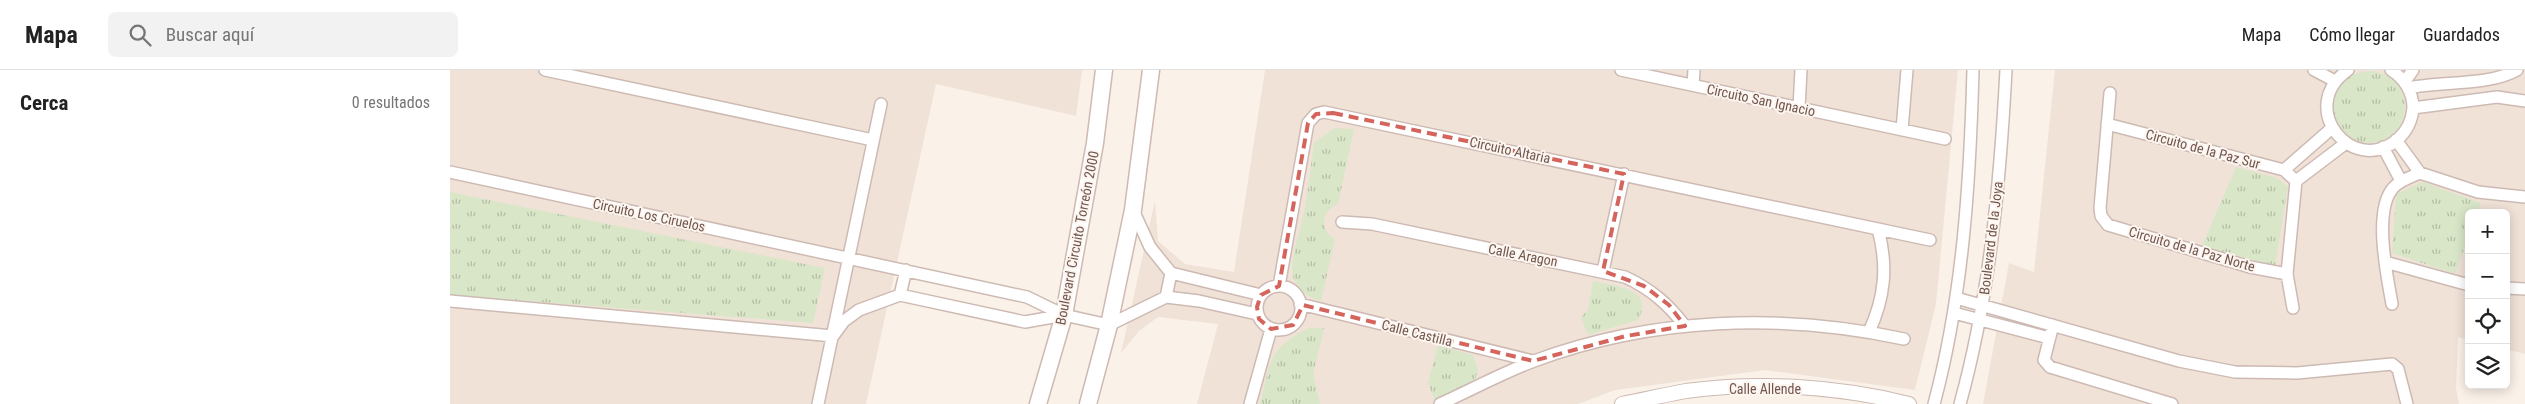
<!DOCTYPE html>
<html lang="es">
<head>
<meta charset="utf-8">
<style>
  body { margin:0; font-family:"Roboto Condensed",sans-serif; background:#f2f2f2; color:#222 }
  .controls { position:absolute; right:15px; bottom:15px; display:grid; overflow:hidden; border-radius:8px; box-shadow:0 2px 12px #0003 }
  .controls button { width:45px; height:45px; display:grid; place-items:center; padding:0; border:0; border-bottom:1px solid #e0e0e0; background:#fff; color:#222; font:25px sans-serif }
  .list { margin:0; padding:0; list-style:none }
  h2 { display:flex; justify-content:space-between; align-items:center; height:65px; margin:0; padding:0 20px; font-size:21px }
  h2 small { font-size:16px; font-weight:400; color:#767676 }
  .icon { flex:none; width:28px; height:28px; fill:none; stroke:currentColor; stroke-width:2; stroke-linecap:round; stroke-linejoin:round }
  .map { position:relative; flex:none; width:2075px; height:334px; overflow:hidden }
  header { display:flex; align-items:center; gap:30px; box-sizing:border-box; height:70px; padding:0 25px; background:#fff; border-bottom:1px solid #e0e0e0 }
  header strong { font-size:24px }
  nav { display:flex; gap:28px; margin-inline-start:auto; font-size:18px }
  .search { width:350px; height:45px; background:#f2f2f2; display:flex; align-items:center; gap:12px; box-sizing:border-box; padding:0 18px; border-radius:8px; color:#767676; font-size:19px }
  main { display:flex }
  aside { flex:1; background:#fff }
  .map>svg:first-child { display:block }
</style>
</head>
<body>
<header>
<strong>Mapa</strong>
<div class="search"><svg class="icon" aria-label="search" viewBox="0 0 24 24"><circle cx="10" cy="10" r="6"/><path d="M15 15l6 6"/></svg>Buscar aquí</div>
<nav><a>Mapa</a><a>Cómo llegar</a><a>Guardados</a></nav>
</header>
<main>
<aside>
<h2>Cerca<small>0 resultados</small></h2>
<ul class="list">
</ul>
</aside>
<div class="map">
<svg width="2075" height="334" viewBox="0 0 2075 334">
  <defs>
    <pattern id="park-tufts" width="24" height="20" patternUnits="userSpaceOnUse" patternTransform="scale(1.25)"><rect width="24" height="20" fill="#d9e6c8"/><path d="M3 7l-1-3M5 7V3M7 7l1-3M15 17l-1-3M17 17v-4M19 17l1-3" fill="none" stroke="#b4bda5"/></pattern>
  </defs>
  <rect width="100%" height="100%" fill="#faf1e9"/>
  <path fill="#f1e2d8" d="M0,0H632L626,46L486,14L416,334H0Z
    M815,0H1508L1486,234L1465,320L1315,300L1165,320L1128,334H747L768,254L708,247L689,261L671,283L705,131L708,171L735,194L784,202Z
    M1605,0H2075V284L2056,279V143H2019V270L2008,267L2006,318L2009,334H1533L1559,193L1584,202Z"/>
  <path fill="url(#park-tufts)" d="M1883 37a36 36 0 1 1 72 0a36 36 0 1 1-72 0Z
    M884,58L904,59L888,134C871,142 869,159 885,169L871,231C856,228 842,215 842,199C842,183 851,159 854,142C858,119 861,96 864,73Z
    M1786,97L1827,108L1838,117L1825,196L1752,176Z
    M1972,112L2031,133L2027,143H2019V166L2005,204L1942,183L1946,124Z
    M0,122L375,198L363,253L0,225Z
    M1143,211C1164,216 1206,218 1188,250L1138,265L1131,247L1138,240Z
    M858,258H874L863,304L870,334H810C821,293 816,280 858,258Z
    M988,275L1023,285L1028,300L1024,313L985,331L978,313Z"/>
  <g fill="none" stroke-linecap="round" stroke-linejoin="round">
    <g stroke="#cdbab3" stroke-width="14">
      <path id="minor" d="M95,0L423,70
        M1171,0L1495,69
        M1864,0L1885,11
        M1898,0C1845,37 1903,108 1948,69C1957,61 1962,50 1963,38C1963,22 1954,8 1941,0
        M1955,11L1963,0
        M1243,15L1244,0
        M1958,18C1991,11 2039,16 2067,0
        M1660,23L1650,138L1651,146L1658,155L1800,197L1837,204
        M1349,38L1351,0
        M1963,38L2047,27L2075,31
        M1657,54L1834,100L1846,111
        M1452,60L1457,0
        M1946,70L1970,103
        M1933,77L1951,111
        M1834,100L1882,58
        M0,102L577,227L614,245L659,255L716,227L749,231L807,244
        M683,140L700,177L721,203L811,225
        M892,152L922,154L1175,207C1201,219 1218,234 1235,256
        M1935,192L2019,215
        M1153,201L1174,104
        M829,216L858,53L866,44L874,42L1480,170
        M807 238a22 22 0 1 1 44 0a22 22 0 1 1-44 0Z
        M2056,218L2075,219
        M450,225L456,200
        M716,227L721,203
        M1506,228L1729,291L1785,302L1847,303L1942,294L1948,299L1957,334
        M0,231L383,266L394,251L409,240L450,225L575,252L614,245
        M850,234L1083,291
        M1942,234C1937,206 1923,141 1943,118C1950,110 1961,107 1970,103L2028,122L2075,127
        M1843,238L1837,204L1846,111L1896,73
        M1504,243L1599,268
        M1603,255L1594,290L1600,297L1722,334
        M1419,262C1435,227 1438,196 1428,159
        M368,334L431,34
        M800,334L821,259
        M990,334C1021,320 1052,303 1084,291C1202,247 1332,243 1454,269
        M1484,334C1513,226 1520,112 1523,0
        M1510,334C1540,225 1550,113 1556,0"/>
    </g>
    <g stroke="#cdbab3" stroke-width="16">
      <path id="tertiary" d="M1172,334C1193,330 1214,325 1236,321C1308,311 1388,316 1459,334"/>
    </g>
    <g stroke="#cfb9b1" stroke-width="19">
      <path id="secondary" d="M588,334L614,245L645,73L654,0
        M638,334L659,255L683,140L701,0"/>
    </g>
    <use href="#minor" stroke="#fff" stroke-width="11"/>
    <use href="#tertiary" stroke="#fff" stroke-width="14"/>
    <use href="#secondary" stroke="#fff" stroke-width="16"/>
  </g>
  <path fill="none" stroke="#d5655c" stroke-width="4" stroke-dasharray="10 6" stroke-linejoin="round" d="M883,43L1174,104L1153,201L1194,216L1219,235L1235,256L1176,266L1083,291L853,235L843,255L821,259L809,249L807,237L811,225L829,216L858,53L866,44Z"/>
  <g text-anchor="middle" stroke-width="4" stroke-linejoin="round" paint-order="stroke">
    <g font-size="14" fill="#71564f" stroke="#fdf5ef">
      <text transform="translate(1311 30) rotate(12)" y="5">Circuito San Ignacio</text>
      <text transform="translate(1753 79) rotate(15)" y="5">Circuito de la Paz Sur</text>
      <text transform="translate(1060 80) rotate(12)" y="5">Circuito Altaria</text>
      <text transform="translate(199 145) rotate(12)" y="5">Circuito Los Ciruelos</text>
      <text transform="translate(627 168) rotate(-79)" y="5">Boulevard Circuito Torreón 2000</text>
      <text transform="translate(1541 168) rotate(-83)" y="5">Boulevard de la Joya</text>
      <text transform="translate(1742 179) rotate(16)" y="5">Circuito de la Paz Norte</text>
      <text transform="translate(1073 185) rotate(11)" y="5">Calle Aragon</text>
      <text transform="translate(967 263) rotate(14)" y="5">Calle Castilla</text>
      <text x="1315" y="324">Calle Allende</text>
    </g>
  </g>
</svg>
<div class="controls">
<button>+</button>
<button>−</button>
<button><svg class="icon" aria-label="locate" viewBox="0 0 24 24"><circle cx="12" cy="12" r="6"/><path d="M12 2v4M12 18v4M2 12h4M18 12h4"/></svg></button>
<button><svg class="icon" aria-label="layers" viewBox="0 0 24 24"><path d="M12 4l9 5-9 5-9-5zM3 14l9 5 9-5"/></svg></button>
</div>
</div>
</main>
</body>
</html>
